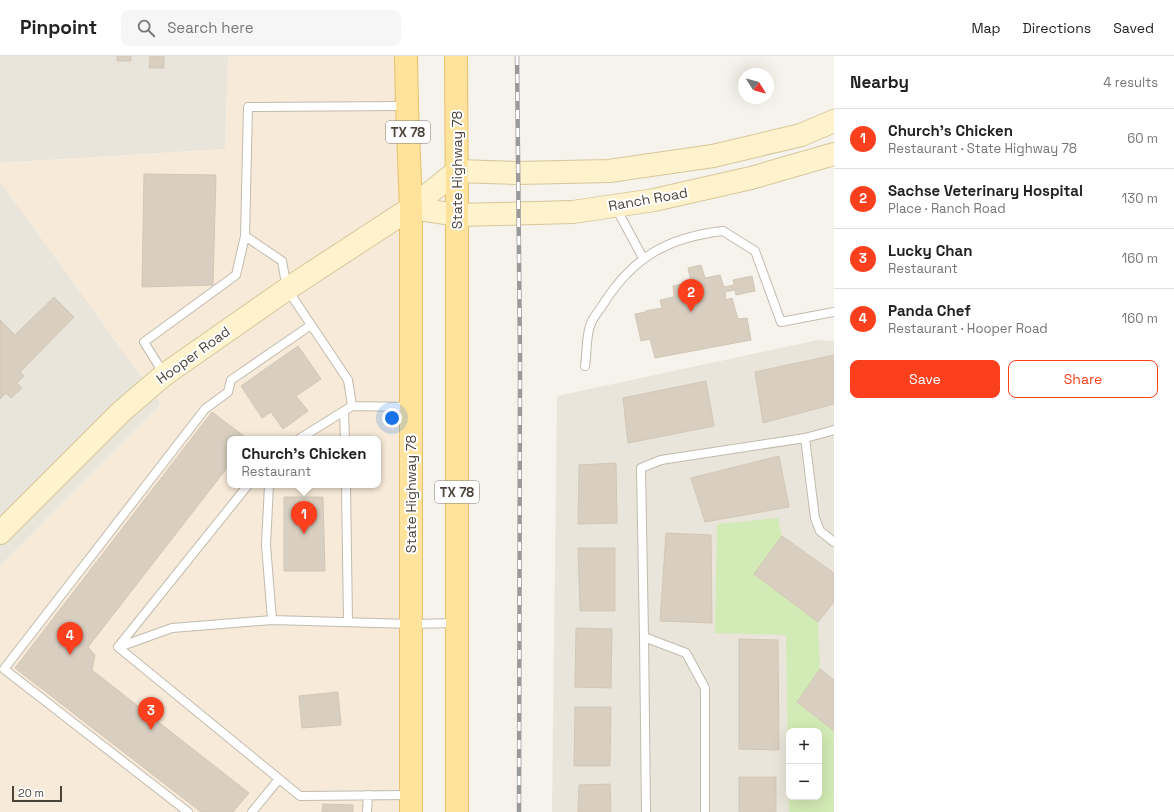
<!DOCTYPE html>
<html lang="en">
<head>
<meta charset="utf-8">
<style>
  body { margin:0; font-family:"Space Grotesk",sans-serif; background:#f6f6f6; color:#222 }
  .controls { position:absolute; right:12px; bottom:12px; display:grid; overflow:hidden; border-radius:8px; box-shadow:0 4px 16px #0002 }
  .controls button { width:36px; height:36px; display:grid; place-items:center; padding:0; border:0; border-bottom:1px solid #e0e0e0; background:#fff; color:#222; font:20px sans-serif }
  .compass { position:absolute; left:738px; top:12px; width:36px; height:36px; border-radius:50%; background:#fff; box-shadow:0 4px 16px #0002; rotate:127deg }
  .scale { position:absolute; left:12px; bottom:10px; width:50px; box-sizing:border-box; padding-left:4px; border:2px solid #4b4439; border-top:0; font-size:11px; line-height:14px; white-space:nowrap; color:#4b4439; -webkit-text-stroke:3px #fff; paint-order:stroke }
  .you { position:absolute; left:392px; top:362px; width:14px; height:14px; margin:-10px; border:3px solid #fff; border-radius:50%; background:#1a73e8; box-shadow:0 0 0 6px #1a73e833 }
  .badge { display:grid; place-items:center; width:26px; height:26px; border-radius:50%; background:#fc3f1d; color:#fff; font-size:13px; font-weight:700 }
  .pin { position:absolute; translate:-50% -33px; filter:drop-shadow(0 1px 2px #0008) }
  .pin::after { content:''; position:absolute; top:21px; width:14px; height:12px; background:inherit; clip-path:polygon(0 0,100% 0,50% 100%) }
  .popup { position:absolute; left:227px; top:380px; width:154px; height:52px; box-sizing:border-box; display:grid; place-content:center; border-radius:8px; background:#fff; filter:drop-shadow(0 1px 3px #0005); font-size:13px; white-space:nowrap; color:#767676 }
  .popup b { font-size:15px; color:#222 }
  .popup::after { content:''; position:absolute; left:50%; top:100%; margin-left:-8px; border:8px solid transparent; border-top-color:#fff }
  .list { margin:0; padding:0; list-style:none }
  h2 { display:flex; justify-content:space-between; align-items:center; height:52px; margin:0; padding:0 16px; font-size:17px }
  h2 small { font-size:13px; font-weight:400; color:#767676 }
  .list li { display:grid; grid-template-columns:26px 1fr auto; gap:12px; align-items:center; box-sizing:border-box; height:60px; padding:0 16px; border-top:1px solid #e0e0e0 }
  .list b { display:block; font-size:15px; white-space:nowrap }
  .list p { margin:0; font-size:13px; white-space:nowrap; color:#767676 }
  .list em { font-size:13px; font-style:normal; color:#767676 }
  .actions { display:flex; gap:8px; padding:12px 16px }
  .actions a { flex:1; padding:9px 0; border:1px solid #fc3f1d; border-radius:8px; text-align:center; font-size:14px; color:#fc3f1d }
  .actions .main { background:#fc3f1d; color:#fff }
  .icon { flex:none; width:22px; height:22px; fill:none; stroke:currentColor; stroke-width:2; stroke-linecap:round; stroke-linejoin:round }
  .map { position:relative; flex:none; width:834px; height:756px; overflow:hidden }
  header { display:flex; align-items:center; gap:24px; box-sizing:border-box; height:56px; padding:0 20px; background:#fff; border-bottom:1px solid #e0e0e0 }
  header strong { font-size:19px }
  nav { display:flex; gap:22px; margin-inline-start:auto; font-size:14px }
  .search { width:280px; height:36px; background:#f6f6f6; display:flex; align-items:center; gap:10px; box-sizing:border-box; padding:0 14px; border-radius:8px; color:#767676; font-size:15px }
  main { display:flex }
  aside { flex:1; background:#fff }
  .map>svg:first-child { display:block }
</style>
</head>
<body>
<header>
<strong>Pinpoint</strong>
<div class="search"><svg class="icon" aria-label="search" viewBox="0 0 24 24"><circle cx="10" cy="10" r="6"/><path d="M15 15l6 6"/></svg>Search here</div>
<nav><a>Map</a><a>Directions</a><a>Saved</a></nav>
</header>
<main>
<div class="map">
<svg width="834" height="756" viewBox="0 0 834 756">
  <rect width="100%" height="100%" fill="#f6f3ec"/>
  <path fill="#eae5da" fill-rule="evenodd" d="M0,0H228L225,93L0,107Z
    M0,125L161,348L0,510Z
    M818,284L834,285V756H552L557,340ZM789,675H819V741H789Z"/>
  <path fill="#f7ead8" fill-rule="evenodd" d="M228,0H399L401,756H0V510L161,348L0,125V107L225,93ZM230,383H378V429H230Z"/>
  <path fill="#d2eab5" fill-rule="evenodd" d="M778,462L782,480L754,518L818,566L820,613L797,646L834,675V756H789L786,579L715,577L717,468ZM789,675H819V741H789Z"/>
  <path fill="#d8cfc1" stroke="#d3c7b4" d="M117,0H131V5H117Z
    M150,0H164V12H149Z
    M144,118L216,119L213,229L142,231Z
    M701,209L705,222L720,219L724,231L734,229L733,224L752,220L755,235L736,239L735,234L725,236L726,244L732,242L738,263L747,262L751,284L655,302L650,283L641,285L635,258L646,256L645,255L662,252L660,244L674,241L673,230L691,226L688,212Z
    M54,241L74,261L20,316L24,320L17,327L22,332L11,342L6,337L0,343V264L15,279Z
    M298,290L321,323L296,340L308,355L283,373L271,356L262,362L241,330Z
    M834,299V348L763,367L755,316Z
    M706,325L714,370L628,387L623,342Z
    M212,356L248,383H230V408L88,591L95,599L92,614L249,737L233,756H201L15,612Z
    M779,400L789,451L705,466L691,422Z
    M616,407L617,467L578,468L579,409Z
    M284,441H323L325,515H284Z
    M666,477L711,479L712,567L660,565Z
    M782,480L834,517V546L818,566L754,518Z
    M578,492H615V555H580Z
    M576,572L612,573L611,632L575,631Z
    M739,583L778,584L779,694L739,693Z
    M820,613L834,624V675L797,646Z
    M338,636L341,669L302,672L299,640Z
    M575,651H611L610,710H574Z
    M739,721H776V756H739Z
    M610,728L611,756H578L579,729Z
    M323,748L353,749V756H322Z"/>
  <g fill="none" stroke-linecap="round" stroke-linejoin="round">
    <g stroke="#c2bbae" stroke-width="10">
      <path id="lane" d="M616,152L643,202
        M585,310C587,298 586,281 590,270C592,262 600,254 604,247C633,201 669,181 723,175L755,195L781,266L834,256
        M164,318L144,286L236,219L245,180
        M352,350L348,324L287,233L282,205L245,180L248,51L405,50
        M344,355L345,383
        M805,382L815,462L820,475L834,486
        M299,383L352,350L410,351
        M248,429L118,591L300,740L410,739
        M269,429L266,489L272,564
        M346,429L348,565
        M644,581L686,597L705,632V756
        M119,591L172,572L272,564L411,568L456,567
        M188,756L4,613L205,353L228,336L231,324L311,269
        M252,756L279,723
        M367,756L368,739
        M646,756L644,581L641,412L661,404L805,382L834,374"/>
    </g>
    <g stroke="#d6c79b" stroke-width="24">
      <path id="secondary" d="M411,152L457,159L573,156L654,144L751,122L834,98
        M0,477L122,355L164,319L287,233L411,152L457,115L518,117L609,115L713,100L801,79L834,65"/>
    </g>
    <g stroke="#e6c16a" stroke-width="24">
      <path id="primary" d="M406,0L407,50L411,152V756
        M456,0L457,159V756"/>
    </g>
    <use href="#lane" stroke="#fff" stroke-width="8"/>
    <use href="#secondary" stroke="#fff3cd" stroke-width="22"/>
    <use href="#primary" stroke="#ffe39c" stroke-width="22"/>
    <g stroke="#9a9a9a" stroke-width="4.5">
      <path id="rail" d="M517,0L520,302L519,756"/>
    </g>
    <use href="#rail" stroke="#fff" stroke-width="3" stroke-dasharray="9" stroke-linecap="butt"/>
  </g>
  <g text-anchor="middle" stroke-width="4" stroke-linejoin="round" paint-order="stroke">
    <g fill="#fff" stroke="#817c74" stroke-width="1">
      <rect x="386" y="65" width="44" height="22" rx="3"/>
      <rect x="435" y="425" width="44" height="22" rx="3"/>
    </g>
    <g font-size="13" font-weight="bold" fill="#4b4439">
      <text x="408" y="81">TX 78</text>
      <text x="457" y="441">TX 78</text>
    </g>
    <g font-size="14" fill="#4b4439" stroke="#fff">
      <text transform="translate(457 114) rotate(-90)" y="5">State Highway 78</text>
      <text transform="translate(648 143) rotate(-10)" y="5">Ranch Road</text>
      <text transform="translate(193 299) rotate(-36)" y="5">Hooper Road</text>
      <text transform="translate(411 438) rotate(-90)" y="5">State Highway 78</text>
    </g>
  </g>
</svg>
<div class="controls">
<button>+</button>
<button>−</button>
</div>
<svg class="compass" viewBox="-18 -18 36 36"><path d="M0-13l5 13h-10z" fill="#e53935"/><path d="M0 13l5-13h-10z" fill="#767676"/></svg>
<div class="scale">20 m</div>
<div class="you"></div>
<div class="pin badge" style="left:304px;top:478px">1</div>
<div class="popup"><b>Church's Chicken</b>Restaurant</div>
<div class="pin badge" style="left:691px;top:256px">2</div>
<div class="pin badge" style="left:151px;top:674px">3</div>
<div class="pin badge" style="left:70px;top:599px">4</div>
</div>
<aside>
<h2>Nearby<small>4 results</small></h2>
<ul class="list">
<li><span class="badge">1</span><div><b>Church's Chicken</b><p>Restaurant · State Highway 78</p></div><em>60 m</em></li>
<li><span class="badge">2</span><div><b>Sachse Veterinary Hospital</b><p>Place · Ranch Road</p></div><em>130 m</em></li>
<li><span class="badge">3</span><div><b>Lucky Chan</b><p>Restaurant</p></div><em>160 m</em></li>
<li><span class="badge">4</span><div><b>Panda Chef</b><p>Restaurant · Hooper Road</p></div><em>160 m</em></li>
</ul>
<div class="actions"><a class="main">Save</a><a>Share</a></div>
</aside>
</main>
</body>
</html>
